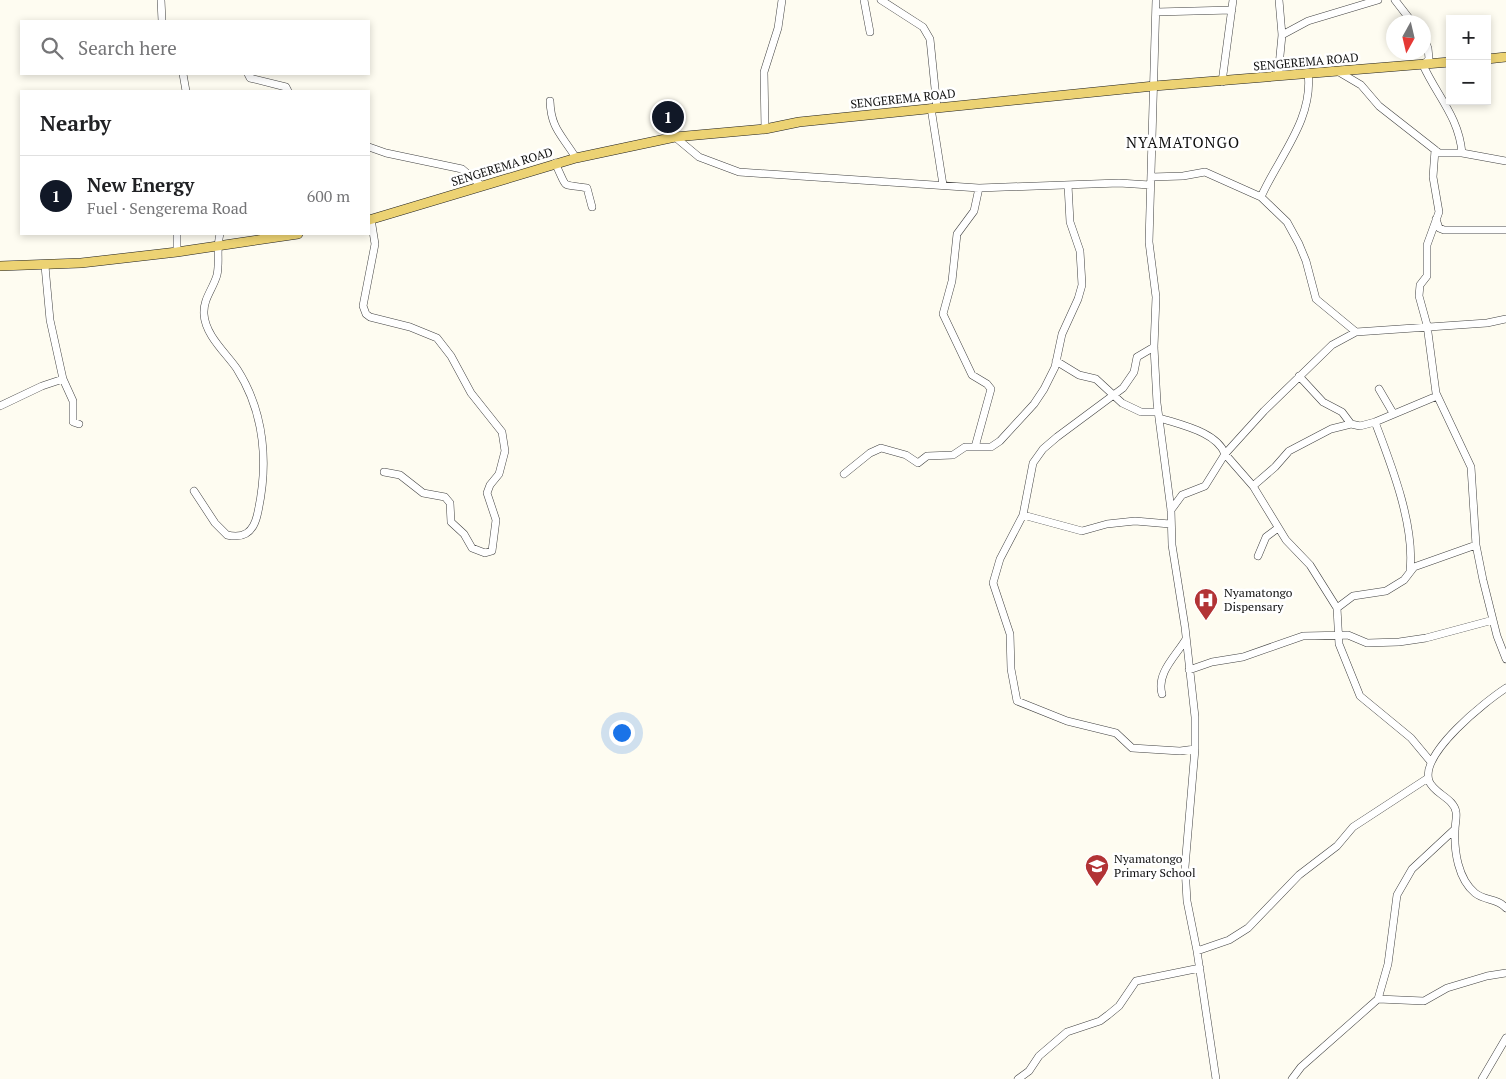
<!DOCTYPE html>
<html lang="en">
<head>
<meta charset="utf-8">
<style>
  body { margin:0; font-family:"PT Serif",serif; background:#f2f2f2; color:#202124 }
  .controls { position:absolute; right:15px; top:15px; display:grid; overflow:hidden; border-radius:0px; box-shadow:0 2px 8px #0003 }
  .controls button { width:45px; height:45px; display:grid; place-items:center; padding:0; border:0; border-bottom:1px solid #e0e0e0; background:#fff; color:#202124; font:25px sans-serif }
  .compass { position:absolute; left:1386px; top:15px; width:45px; height:45px; border-radius:50%; background:#fff; box-shadow:0 2px 8px #0003; rotate:188deg }
  .you { position:absolute; left:621px; top:732px; width:18px; height:18px; margin:-12px; border:4px solid #fff; border-radius:50%; background:#1a73e8; box-shadow:0 0 0 8px #1a73e833 }
  .badge { display:grid; place-items:center; width:32px; height:32px; border-radius:50%; background:#111827; color:#fff; font-size:16px; font-weight:700 }
  .pin { position:absolute; translate:-50% -50%; border:2px solid #fff; box-shadow:0 1px 5px #0006 }
  .list { margin:0; padding:0; list-style:none }
  h2 { display:flex; justify-content:space-between; align-items:center; height:65px; margin:0; padding:0 20px; font-size:21px }
  h2 small { font-size:16px; font-weight:400; color:#757577 }
  .list li { display:grid; grid-template-columns:32px 1fr auto; gap:15px; align-items:center; box-sizing:border-box; height:80px; padding:0 20px; border-top:1px solid #e0e0e0 }
  .list b { display:block; font-size:19px; white-space:nowrap }
  .list p { margin:0; font-size:16px; white-space:nowrap; color:#757577 }
  .list em { font-size:16px; font-style:normal; color:#757577 }
  .icon { flex:none; width:28px; height:28px; fill:none; stroke:currentColor; stroke-width:2; stroke-linecap:round; stroke-linejoin:round }
  .map { position:relative; flex:none; width:1506px; height:1079px; overflow:hidden }
  .search { position:absolute; background:#fff; box-shadow:0 2px 8px #0003; left:20px; top:20px; width:350px; height:55px; display:flex; align-items:center; gap:12px; box-sizing:border-box; padding:0 18px; border-radius:0px; color:#757577; font-size:19px }
  .panel { position:absolute; background:#fff; box-shadow:0 2px 8px #0003; left:20px; top:90px; width:350px; height:145px; border-radius:0px }
  .map>svg:first-child { display:block }
</style>
</head>
<body>
<div class="map">
<svg width="1506" height="1079" viewBox="0 0 1506 1079">
  <rect width="100%" height="100%" fill="#fefcf1"/>
  <g fill="none" stroke-linecap="round" stroke-linejoin="round">
    <g stroke="#414141" stroke-width="8">
      <path id="minor" d="M161,0L162,21
        M864,0L870,32
        M881,0L923,27L930,39L937,108
        M1156,0L1149,242L1156,297L1154,347L1157,403L1171,510L1172,545L1185,627L1195,717V749L1185,867L1187,901L1197,951L1216,1079
        M1395,0L1412,22
        M1156,12L1232,10
        M1282,35L1308,21L1378,0
        M1424,39L1428,48L1429,59L1423,65C1437,96 1459,117 1462,153
        M1339,72L1361,85L1379,106L1439,153H1462L1506,161
        M183,74L186,91
        M248,74L250,78L286,87L288,91
        M1278,76L1282,35L1279,0
        M1222,82L1233,0
        M550,101C551,129 562,135 576,158
        M931,108L943,185
        M765,129L764,72L778,28L782,0
        M675,137L699,157L739,172L979,188L1119,183L1150,185
        M369,147L386,153L462,169L482,186
        M1435,150L1433,177L1439,212L1427,245V276L1420,285L1419,296L1427,325L1436,393L1471,467L1476,545L1483,580L1497,636L1506,659
        M555,163C569,191 559,183 587,188L592,207
        M1151,177L1183,176L1205,172L1261,197L1287,222L1299,244L1306,261L1316,299L1356,332
        M1261,197C1278,158 1314,119 1308,73
        M371,219L375,244L363,306L366,314L370,317L410,327L437,338L451,356L471,393L502,432L505,451L499,474L490,485L487,493L496,520L492,551L485,553L472,548L464,534L451,522L450,503L445,497L423,493L400,475L384,472
        M1436,219L1439,228L1444,230H1506
        M177,252V234
        M45,266L50,320L63,379L73,401V422L79,424
        M1154,347L1137,357L1134,372L1123,388L1057,437L1043,449L1033,463L1023,515L1000,559L993,583L1010,634L1011,669L1017,701L1067,721L1116,733L1132,748L1180,751L1195,749
        M1056,361L1079,375L1096,379L1122,403L1141,412H1158
        M1299,376L1323,402L1342,412L1351,424
        M1379,389L1393,413
        M0,406L42,386L63,379
        M1160,418C1181,425 1217,432 1225,454L1253,486L1286,540L1310,565L1337,608L1339,644L1360,696L1411,738L1431,762
        M1375,422C1391,464 1415,525 1410,570
        M975,447L991,389L987,384L972,375L943,314L952,281L957,234L974,211L979,188
        M844,474L870,453L881,448L906,455L918,463L927,456L953,455L965,447H991L1000,441L1034,404L1044,389L1055,367L1062,334L1078,299L1082,285L1080,251L1070,222L1068,185
        M1253,486L1275,467L1289,451L1331,429L1351,424L1360,426L1375,422L1437,396
        M194,491L215,523L227,535C244,539 253,532 257,516C269,465 265,413 237,369C226,353 205,335 204,314C203,299 213,289 217,275C220,261 216,248 220,234
        M1171,510L1182,495L1205,486L1225,454L1264,411L1332,345L1356,332L1487,323L1506,319
        M1023,515L1082,531L1107,524L1135,521L1170,524
        M1258,556L1266,537L1278,528
        M1337,608L1353,596L1386,591L1404,580L1414,567L1476,545
        M1189,670L1212,662L1243,657L1303,636L1348,635L1367,643L1399,642L1426,638L1493,620
        M1506,688C1486,701 1420,753 1429,781C1434,794 1454,798 1456,812C1457,817 1455,824 1455,830C1454,851 1458,879 1475,893C1485,901 1497,898 1506,908
        M1162,694C1156,673 1176,656 1186,639
        M1197,951L1229,940L1248,928L1299,875L1337,846L1353,827L1428,778
        M1378,999L1424,1001L1447,988L1487,976L1506,973
        M1018,1079L1029,1071L1039,1056L1067,1032L1100,1021L1108,1015L1119,1006L1136,981L1200,968
        M1292,1079L1301,1067L1378,999L1388,964L1397,895L1412,869L1455,829
        M1482,1079L1506,1038"/>
    </g>
    <g stroke="#1f1f1f" stroke-width="10">
      <path id="major" d="M1487,59L1506,57
        M369,220L576,158L675,137L765,129L799,122L1154,86L1450,62
        M0,266L81,263L177,252L298,234"/>
    </g>
    <use href="#minor" stroke="#fff" stroke-width="7"/>
    <use href="#major" stroke="#ecd273" stroke-width="9"/>
  </g>
  <defs>
    <g id="hospital-pin" transform="scale(1.25)"><path d="M0 17L-7.5 6A9.5 9.5 0 1 1 7.5 6Z" fill="#b23335" stroke="#fff"/><path d="M-5-5h3v3.5h4V-5h3V5h-3V1.5h-4V5h-3Z" fill="#fff"/></g>
    <g id="school-pin" transform="scale(1.25)"><path d="M0 17L-7.5 6A9.5 9.5 0 1 1 7.5 6Z" fill="#b23335" stroke="#fff"/><path d="M0-5L7-2L0 1L-7-2ZM-4 1L0 2.5L4 1V4Q0 6-4 4Z" fill="#fff"/></g>
  </defs>
  <g fill-rule="evenodd">
    <use href="#hospital-pin" x="1206" y="600"/>
    <use href="#school-pin" x="1097" y="866"/>
  </g>
  <g text-anchor="middle" stroke-width="5" stroke-linejoin="round" paint-order="stroke">
    <g font-size="12" fill="#0e0e0e" stroke="#fff">
      <text transform="translate(1306 62) rotate(-5)" y="4">SENGEREMA ROAD</text>
      <text transform="translate(903 99) rotate(-6)" y="4">SENGEREMA ROAD</text>
      <text transform="translate(502 167) rotate(-17)" y="4">SENGEREMA ROAD</text>
    </g>
    <g font-size="12" fill="#0e0e0e" stroke="#fff" text-anchor="start">
      <text x="1224" y="597">Nyamatongo<tspan x="1224" dy="14">Dispensary</tspan></text>
      <text x="1114" y="863">Nyamatongo<tspan x="1114" dy="14">Primary School</tspan></text>
    </g>
    <g font-size="15" letter-spacing="1" fill="#0e0e0e" stroke="#fff">
      <text x="1183" y="148">NYAMATONGO</text>
    </g>
  </g>
</svg>
<div class="controls">
<button>+</button>
<button>−</button>
</div>
<svg class="compass" viewBox="-18 -18 36 36"><path d="M0-13l5 13h-10z" fill="#e53935"/><path d="M0 13l5-13h-10z" fill="#757577"/></svg>
<div class="you"></div>
<div class="pin badge" style="left:668px;top:117px">1</div>
<div class="search"><svg class="icon" aria-label="search" viewBox="0 0 24 24"><circle cx="10" cy="10" r="6"/><path d="M15 15l6 6"/></svg>Search here</div>
<section class="panel">
<h2>Nearby<small></small></h2>
<ul class="list">
<li><span class="badge">1</span><div><b>New Energy</b><p>Fuel · Sengerema Road</p></div><em>600 m</em></li>
</ul>
</section>
</div>
</body>
</html>
